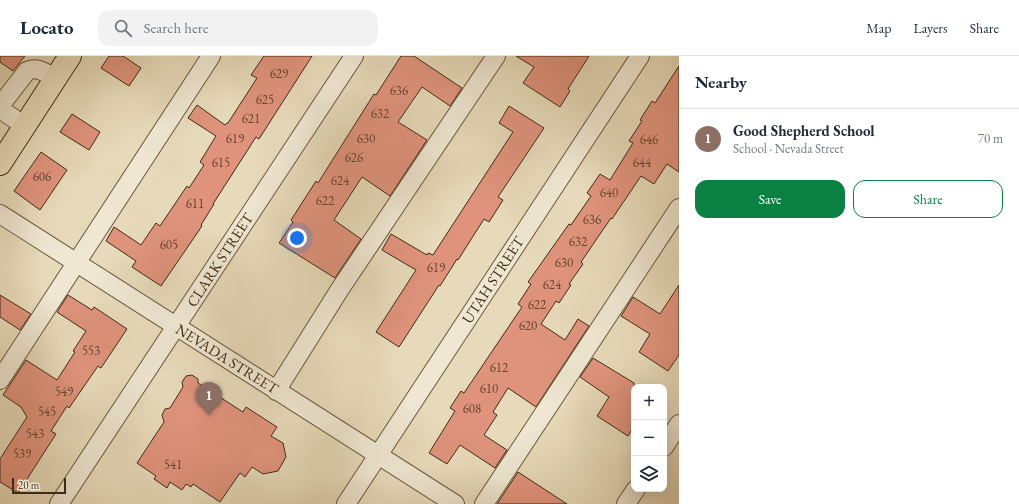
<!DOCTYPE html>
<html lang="en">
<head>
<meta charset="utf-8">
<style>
  body { margin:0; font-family:"EB Garamond",serif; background:#f2f2f3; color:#1f2937 }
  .controls { position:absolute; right:12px; bottom:12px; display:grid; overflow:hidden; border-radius:8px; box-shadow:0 4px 16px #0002 }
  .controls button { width:36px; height:36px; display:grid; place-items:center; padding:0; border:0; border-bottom:1px solid #e0e1e3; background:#fff; color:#1f2937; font:20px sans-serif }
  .scale { position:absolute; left:12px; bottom:10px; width:54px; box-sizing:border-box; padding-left:4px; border:2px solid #402b14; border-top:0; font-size:11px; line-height:14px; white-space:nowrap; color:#402b14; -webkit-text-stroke:3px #efe7d2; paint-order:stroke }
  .you { position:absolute; left:297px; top:182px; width:14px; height:14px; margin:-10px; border:3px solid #fff; border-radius:50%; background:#1a73e8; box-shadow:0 0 0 6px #1a73e833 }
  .badge { display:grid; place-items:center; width:26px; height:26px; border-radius:50%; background:#0b8043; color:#fff; font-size:13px; font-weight:700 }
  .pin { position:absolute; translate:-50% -33px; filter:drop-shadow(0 1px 2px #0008) }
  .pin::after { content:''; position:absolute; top:21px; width:14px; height:12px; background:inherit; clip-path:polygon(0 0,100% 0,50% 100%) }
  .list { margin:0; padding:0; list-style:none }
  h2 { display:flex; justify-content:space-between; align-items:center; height:52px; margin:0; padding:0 16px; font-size:17px }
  h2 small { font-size:13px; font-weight:400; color:#747a83 }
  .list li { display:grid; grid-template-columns:26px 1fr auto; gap:12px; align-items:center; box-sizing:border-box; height:60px; padding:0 16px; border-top:1px solid #e0e1e3 }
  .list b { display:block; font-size:15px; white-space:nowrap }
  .list p { margin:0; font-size:13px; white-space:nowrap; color:#747a83 }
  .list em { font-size:13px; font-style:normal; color:#747a83 }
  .actions { display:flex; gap:8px; padding:12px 16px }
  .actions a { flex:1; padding:9px 0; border:1px solid #0b8043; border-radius:12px; text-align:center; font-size:14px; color:#0b8043 }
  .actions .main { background:#0b8043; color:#fff }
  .icon { flex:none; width:22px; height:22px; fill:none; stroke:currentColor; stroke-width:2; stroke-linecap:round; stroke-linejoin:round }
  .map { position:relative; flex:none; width:679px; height:448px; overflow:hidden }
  header { display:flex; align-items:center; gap:24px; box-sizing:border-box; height:56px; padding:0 20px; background:#fff; border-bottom:1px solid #e0e1e3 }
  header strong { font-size:19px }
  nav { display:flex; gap:22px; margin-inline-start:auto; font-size:14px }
  .search { width:280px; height:36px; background:#f2f2f3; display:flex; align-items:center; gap:10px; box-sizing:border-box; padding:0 14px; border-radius:12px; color:#747a83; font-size:15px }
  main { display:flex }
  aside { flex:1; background:#fff }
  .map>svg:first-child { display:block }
</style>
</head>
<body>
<header>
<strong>Locato</strong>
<div class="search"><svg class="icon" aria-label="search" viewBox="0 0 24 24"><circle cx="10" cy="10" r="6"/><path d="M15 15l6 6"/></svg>Search here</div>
<nav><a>Map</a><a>Layers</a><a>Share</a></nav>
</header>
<main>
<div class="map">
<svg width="679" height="448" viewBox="0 0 679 448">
  <rect width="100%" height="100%" fill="#e7daba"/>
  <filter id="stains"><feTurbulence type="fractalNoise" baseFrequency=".005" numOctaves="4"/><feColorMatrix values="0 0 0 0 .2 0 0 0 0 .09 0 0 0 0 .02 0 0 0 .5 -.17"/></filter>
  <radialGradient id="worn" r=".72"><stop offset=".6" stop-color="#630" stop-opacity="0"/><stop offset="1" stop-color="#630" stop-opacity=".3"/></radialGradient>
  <path fill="#df937c" stroke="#402b14" d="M0,0H25L13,15L0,6Z
    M109,0H123L141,12L129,30L101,12Z
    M264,0H312L259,83L256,81L213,148H214L201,169L202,170L161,230L132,211L136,205L106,185L114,171L141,189L156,167L160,170L187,130L189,132L204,109L200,106L216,80L188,62L197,49L225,69L227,67H228L257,22L251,19Z
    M401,0H414L462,32L450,50L422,31L398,66L427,84L390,140L362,121L334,164L361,183L335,222L279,187L293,166L291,164L316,125L318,127L374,38L376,39Z
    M516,0H589L568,33L570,35L560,51L523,27L534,11Z
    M679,10V116L667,108L654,128L641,120L612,163L611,162L581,206L583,208L569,228L571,229L559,247L556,245L541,268L565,284L578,263L589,270L536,351L508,332L493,356L497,359L484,379L507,394L495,412L460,389L447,408L429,397L455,355L450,352L461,335L464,337L522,251L518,248L531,228L528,226L569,168L571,169L591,140L587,137L600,118L610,124L633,87L629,85L642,65L640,64L652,45L655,47Z
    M509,50L544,72L498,141L503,144L489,166L484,163L458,204L457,203L440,230L439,229L399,291L376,276L416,214L382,194L391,178L427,199L428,197L433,199L513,76L499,67Z
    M72,58L100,76L89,94L60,76Z
    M41,96L67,114L40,154L14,135Z
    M679,229V299L668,315L639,296L650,278L621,260L633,241L660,258Z
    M0,239L31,258L20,274L0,261Z
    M68,239L92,254L94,251L127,273L101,312L98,310L69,352L67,350L51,375L56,378L18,437L0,426V403L27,361L21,351L3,339L26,304L57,324L75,296L73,295L86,275L57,256Z
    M593,302L634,327V370L628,380L597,360L609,341L580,321Z
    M192,319L198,323V327L243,356L246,351L277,371L271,380L283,387L286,401L278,415L263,418L252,411L245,421L240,417L220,446L193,428L191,431L186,428L182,434L170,426L167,432L154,423L156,420L137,407L164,366L162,359L165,353L170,352L183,331L182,326L186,320Z
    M518,416L567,448H497Z"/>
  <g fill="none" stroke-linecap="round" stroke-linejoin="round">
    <g stroke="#6a573e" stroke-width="20">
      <path id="minor" d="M0,50L27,15C37,10 46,17 55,22
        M0,53L25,70
        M0,158L455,448
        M0,324L211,0
        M276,335L340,233L496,0
        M664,391L679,368
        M59,448L354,0
        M346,448L640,0
        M484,448L679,152
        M626,448L636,433"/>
    </g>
    <g stroke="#402b14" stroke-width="24">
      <path id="major" d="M0,108L70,0"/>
    </g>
    <use href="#minor" stroke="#efe7d2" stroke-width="18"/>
    <use href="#major" stroke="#e7daba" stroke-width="22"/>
  </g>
  <g text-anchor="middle" stroke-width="4" stroke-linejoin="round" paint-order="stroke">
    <g font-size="13" fill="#68452e">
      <text x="279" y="22">629</text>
      <text x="399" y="39">636</text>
      <text x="265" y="48">625</text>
      <text x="380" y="62">632</text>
      <text x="251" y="67">621</text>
      <text x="235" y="87">619</text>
      <text x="366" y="87">630</text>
      <text x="649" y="88">646</text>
      <text x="354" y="106">626</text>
      <text x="221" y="111">615</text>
      <text x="642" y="111">644</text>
      <text x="42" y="125">606</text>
      <text x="340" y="129">624</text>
      <text x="609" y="141">640</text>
      <text x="325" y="149">622</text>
      <text x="195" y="152">611</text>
      <text x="592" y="168">636</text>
      <text x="578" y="190">632</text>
      <text x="169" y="193">605</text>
      <text x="564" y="211">630</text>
      <text x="436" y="216">619</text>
      <text x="552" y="233">624</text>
      <text x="537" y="253">622</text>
      <text x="528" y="274">620</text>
      <text x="91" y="299">553</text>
      <text x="499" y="316">612</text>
      <text x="489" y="337">610</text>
      <text x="64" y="340">549</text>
      <text x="472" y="357">608</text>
      <text x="47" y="360">545</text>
      <text x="35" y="382">543</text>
      <text x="22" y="402">539</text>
      <text x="173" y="413">541</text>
    </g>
    <g font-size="15" fill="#402b14" stroke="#efe7d2">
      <text transform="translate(220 204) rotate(-57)" y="5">CLARK STREET</text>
      <text transform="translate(493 224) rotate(-57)" y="5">UTAH STREET</text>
      <text transform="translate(227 303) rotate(32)" y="5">NEVADA STREET</text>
    </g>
  </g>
  <rect width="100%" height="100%" filter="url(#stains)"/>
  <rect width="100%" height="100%" fill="url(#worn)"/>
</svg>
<div class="controls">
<button>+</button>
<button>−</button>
<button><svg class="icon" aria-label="layers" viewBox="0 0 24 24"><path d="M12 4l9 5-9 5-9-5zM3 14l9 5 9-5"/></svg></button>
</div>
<div class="scale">20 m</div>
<div class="you"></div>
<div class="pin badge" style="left:209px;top:359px;background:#8d6e63">1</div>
</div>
<aside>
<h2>Nearby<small></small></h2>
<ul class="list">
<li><span class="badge" style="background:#8d6e63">1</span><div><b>Good Shepherd School</b><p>School · Nevada Street</p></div><em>70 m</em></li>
</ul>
<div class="actions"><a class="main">Save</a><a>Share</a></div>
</aside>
</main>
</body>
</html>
